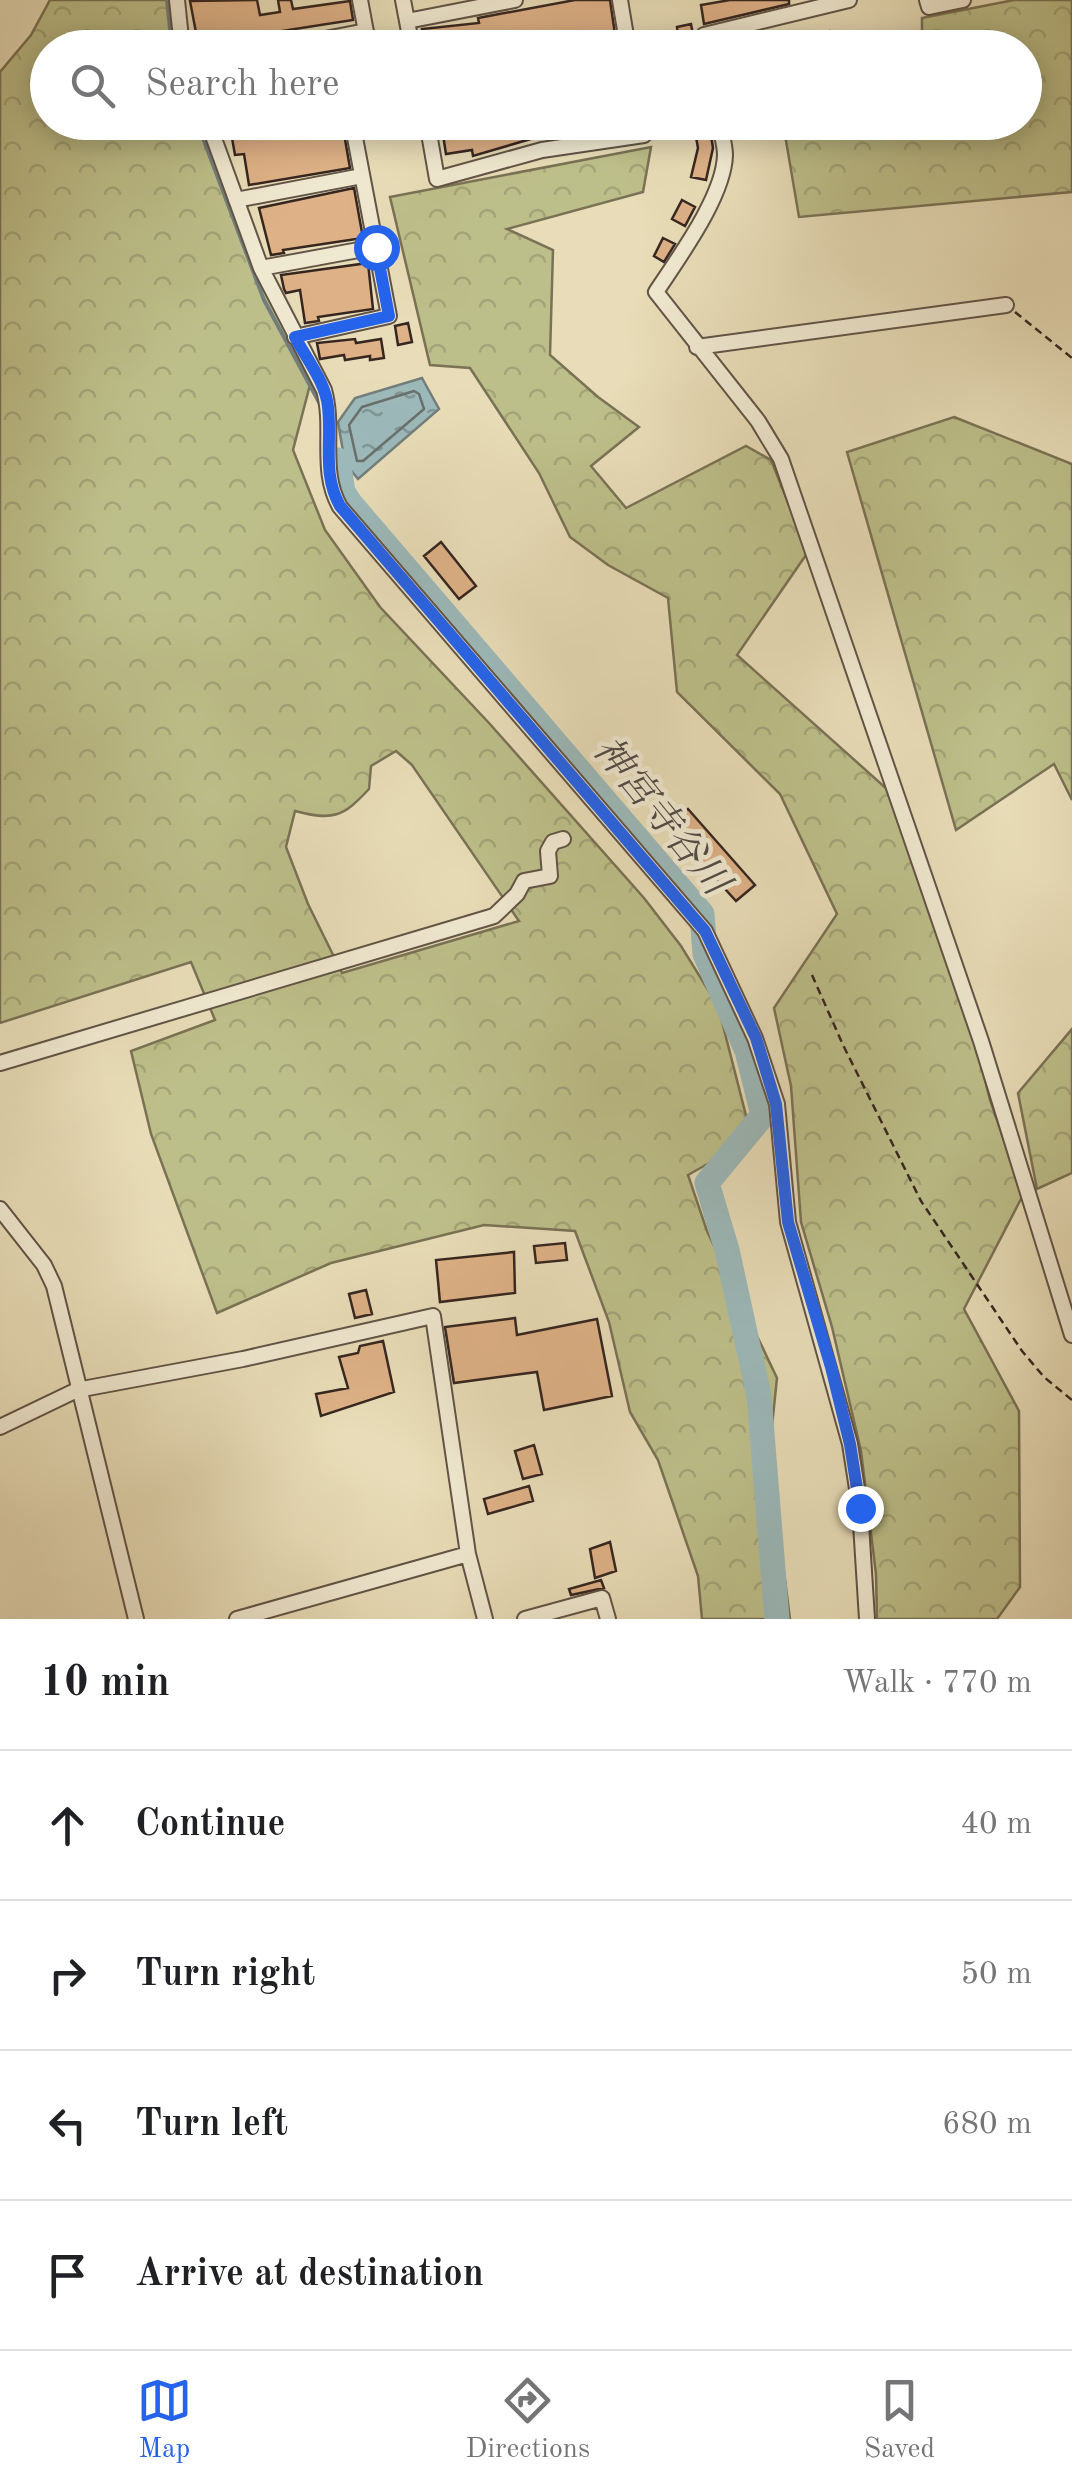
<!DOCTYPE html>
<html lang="en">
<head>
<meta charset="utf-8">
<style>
  body { margin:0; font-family:"Old Standard TT","Noto Serif JP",serif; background:#f2f2f2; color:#202124 }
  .stop { position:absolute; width:30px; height:30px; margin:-22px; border:8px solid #2563eb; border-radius:50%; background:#fff }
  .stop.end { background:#2563eb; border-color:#fff; box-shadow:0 2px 10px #0008 }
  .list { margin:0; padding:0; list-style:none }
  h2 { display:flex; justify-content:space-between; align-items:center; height:130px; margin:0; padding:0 40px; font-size:42px }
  h2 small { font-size:32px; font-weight:400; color:#757577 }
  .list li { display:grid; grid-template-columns:65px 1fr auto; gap:30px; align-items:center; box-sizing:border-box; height:150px; padding:0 40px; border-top:2px solid #e0e0e0 }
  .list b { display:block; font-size:38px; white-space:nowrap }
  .list em { font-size:32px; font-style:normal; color:#757577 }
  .icon { flex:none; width:55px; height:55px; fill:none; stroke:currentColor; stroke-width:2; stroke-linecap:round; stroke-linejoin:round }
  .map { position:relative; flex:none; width:1072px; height:1619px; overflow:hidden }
  .search { position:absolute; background:#fff; box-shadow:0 5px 25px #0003; left:30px; right:30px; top:30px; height:110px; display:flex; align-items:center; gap:25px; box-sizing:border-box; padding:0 35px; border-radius:55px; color:#757577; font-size:38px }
  .sheet { height:730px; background:#fff }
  nav { display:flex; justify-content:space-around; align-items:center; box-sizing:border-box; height:140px; border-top:2px solid #e0e0e0; background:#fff; font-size:28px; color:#757577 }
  nav a { display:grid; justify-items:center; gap:5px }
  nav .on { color:#2563eb }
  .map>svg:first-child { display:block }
</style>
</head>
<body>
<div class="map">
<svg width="1072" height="1619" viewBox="0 0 1072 1619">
  <defs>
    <pattern id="forest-crowns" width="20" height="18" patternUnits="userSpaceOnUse" patternTransform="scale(2.5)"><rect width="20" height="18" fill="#bdbf8a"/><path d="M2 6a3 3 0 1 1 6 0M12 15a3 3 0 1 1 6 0" fill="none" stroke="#a3a477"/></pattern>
    <pattern id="water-ripples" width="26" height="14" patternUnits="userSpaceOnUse" patternTransform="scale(2.5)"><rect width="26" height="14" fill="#9cb9ba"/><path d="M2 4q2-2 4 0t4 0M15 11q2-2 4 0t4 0" fill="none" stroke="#809697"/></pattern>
  </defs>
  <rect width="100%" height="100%" fill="#e8ddb8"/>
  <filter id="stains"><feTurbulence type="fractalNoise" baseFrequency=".002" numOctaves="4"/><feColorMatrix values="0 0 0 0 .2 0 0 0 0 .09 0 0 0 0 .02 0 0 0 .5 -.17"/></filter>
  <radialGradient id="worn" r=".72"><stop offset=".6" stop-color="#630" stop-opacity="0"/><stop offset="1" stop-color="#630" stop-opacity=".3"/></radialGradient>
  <path fill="url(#forest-crowns)" stroke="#7a7255" stroke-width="2.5" fill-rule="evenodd" d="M50,0H172L173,37L176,47L48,48V122L202,123L242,238L311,381L293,450L325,530L380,607L489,723L644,898L681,946L718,1006L752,1139L688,1175L707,1231L777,1378L769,1455L790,1619H702L698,1576L658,1460L630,1412L609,1322L575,1231L484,1225L331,1263L217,1313L151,1134L131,1051L215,1020L191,962L0,1023V72L31,35ZM396,751L412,765L519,921L342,973L308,904L286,847L295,811C333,821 343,817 369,789L371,766Z
    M1014,0H1072V192L799,217L783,123L1024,122V48L922,47V18Z
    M830,31L840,47H782V42Z
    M651,147L643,192L507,229L553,250L550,355L598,397L639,427L591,466L626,508L746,446L771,460L808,552L737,655L888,790L951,942L990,1100L1023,1195L964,1309L1019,1411L1020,1587L997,1619H877L876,1574L861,1451L832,1327L801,1222L791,1086L774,1008L837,914L780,794L677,692L668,598L608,565L570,537L539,473L470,368L430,365L390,197Z
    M954,417L1072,464V800L1054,764L956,830L847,452Z
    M1072,1029V1173L1037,1189L1018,1093Z"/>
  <path fill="url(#water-ripples)" stroke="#737e7c" stroke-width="2.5" d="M422,378L439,409L358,479L345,463L338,422L355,398Z"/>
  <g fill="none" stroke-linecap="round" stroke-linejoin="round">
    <path stroke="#69706d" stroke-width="2.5" d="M414,391L419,394L424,409L363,461H357L349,425L362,407Z"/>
    <path stroke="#737e7c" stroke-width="4" d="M167,0L172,48
      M197,122L264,300L320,404"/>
    <path stroke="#9cb9ba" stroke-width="25" d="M338,460L343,492L350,503L702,914L705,954L747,1051L763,1115L707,1183L727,1250L759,1396L777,1619"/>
  </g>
  <path fill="#deb187" stroke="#362620" stroke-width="2.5" d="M257,0L260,15L280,12L278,0H291L293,9L350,1L353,20L269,33L270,38L242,43L199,48L190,1Z
    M575,0H610L616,41L585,48H506L502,34L466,40L467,44L426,48L422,29L479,23L478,18Z
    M730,0H789V4L704,24L701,5Z
    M691,24L695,45L680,48L677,27Z
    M324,122H342L350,168L249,185L244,154L235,155L232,138L271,129L272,136L305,130L304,126Z
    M441,122H484L485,131L526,122H590V129L534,138L473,156L472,150L446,154Z
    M709,123L713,148L706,180L691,177L698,148L694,126Z
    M354,188L363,238L283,250L284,253L271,255L259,208Z
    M682,200L695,207L685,226L672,219Z
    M663,238L675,244L664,262L654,256Z
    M368,263L373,309L318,317L319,321L305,323L300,290L286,293L284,289L281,275Z
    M408,323L412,342L398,345L395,326Z
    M355,339L356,343L381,339L384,358L370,360V356L345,360L344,355L320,359L317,343Z
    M441,542L476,586L459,599L424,556Z
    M688,809L755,885L736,901L669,827Z
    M565,1243L567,1260L536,1263L534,1246Z
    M514,1252L515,1293L440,1302L436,1260Z
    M366,1290L372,1314L355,1318L349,1294Z
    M515,1318L517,1335L597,1319L612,1396L544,1410L537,1372L454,1383L445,1327Z
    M383,1341L394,1392L321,1416L316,1394L348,1388L339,1357L358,1353L360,1346Z
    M534,1445L542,1474L523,1479L515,1451Z
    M529,1486L533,1501L488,1514L484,1499Z
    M610,1542L616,1571L595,1578L590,1549Z
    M601,1580L604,1588L571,1595L569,1589Z"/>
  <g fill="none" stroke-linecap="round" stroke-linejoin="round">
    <g stroke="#625446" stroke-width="18">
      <path id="minor" d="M177,0L182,48
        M360,0L369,48
        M403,0L407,21
        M620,0L628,48
        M927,0L929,7L963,0
        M279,48L366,31
        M412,48L407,21L515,0
        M707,48L704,35L849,0
        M208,122L261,268L324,390C335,429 319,470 340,507L705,931L755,1038L777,1104L788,1222L850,1444L860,1508L867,1619
        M427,122L437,179L542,150L644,135L642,122
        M719,122C721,133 725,144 725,155C724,196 679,257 656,292L758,421L781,459L981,1041L1072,1335
        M212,131L256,122
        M236,200L362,176
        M261,268L375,247
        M295,337L389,316L352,122
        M697,347L1006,305
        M0,1063L494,916L517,894L524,881L550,876L548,851L553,842L563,839
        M0,1209L44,1265L54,1286L136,1619
        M0,1427L77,1390L243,1359L433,1316L468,1554L485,1619
        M237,1619L468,1554
        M525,1619L602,1598L608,1619"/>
    </g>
    <path stroke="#362620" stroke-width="2.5" stroke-dasharray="8 5" stroke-linecap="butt" d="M1015,312L1072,358
      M812,975L843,1045L921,1201L1022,1351L1044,1377L1072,1400"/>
    <use href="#minor" stroke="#f0e9d1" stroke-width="14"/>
  </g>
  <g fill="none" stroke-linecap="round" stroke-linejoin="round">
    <path stroke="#2563eb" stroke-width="12" d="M376,247L389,316L295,337C306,358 326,383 328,407C332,442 322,474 340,506L705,931L756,1038L776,1104L788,1222L831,1367L850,1444L860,1508"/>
  </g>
  <g text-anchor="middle" stroke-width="9" stroke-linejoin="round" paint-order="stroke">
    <g font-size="38" font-style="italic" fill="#504b46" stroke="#f0e9d1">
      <text transform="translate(662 815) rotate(51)" y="13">神宮寺谷川</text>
    </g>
  </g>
  <rect width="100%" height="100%" filter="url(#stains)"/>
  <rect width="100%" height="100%" fill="url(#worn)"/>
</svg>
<div class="stop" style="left:376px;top:247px"></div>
<div class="stop end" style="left:860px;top:1508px"></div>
<div class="search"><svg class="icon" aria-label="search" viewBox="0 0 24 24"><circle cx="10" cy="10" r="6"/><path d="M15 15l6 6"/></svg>Search here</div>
</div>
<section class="sheet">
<h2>10 min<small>Walk · 770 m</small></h2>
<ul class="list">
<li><svg class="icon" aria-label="ahead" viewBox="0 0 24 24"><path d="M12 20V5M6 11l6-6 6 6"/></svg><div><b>Continue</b></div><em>40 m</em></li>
<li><svg class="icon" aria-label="right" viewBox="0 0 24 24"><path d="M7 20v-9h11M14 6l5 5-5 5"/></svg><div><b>Turn right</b></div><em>50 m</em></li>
<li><svg class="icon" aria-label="left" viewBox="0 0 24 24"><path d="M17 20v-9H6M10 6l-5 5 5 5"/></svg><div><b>Turn left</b></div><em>680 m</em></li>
<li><svg class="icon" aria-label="arrive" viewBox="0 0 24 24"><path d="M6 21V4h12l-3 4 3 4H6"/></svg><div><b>Arrive at destination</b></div></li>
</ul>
</section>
<nav>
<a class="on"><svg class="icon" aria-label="map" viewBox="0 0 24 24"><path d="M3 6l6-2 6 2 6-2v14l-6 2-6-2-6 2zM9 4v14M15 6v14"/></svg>Map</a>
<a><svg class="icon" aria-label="directions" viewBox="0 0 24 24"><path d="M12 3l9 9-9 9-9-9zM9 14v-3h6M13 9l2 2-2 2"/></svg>Directions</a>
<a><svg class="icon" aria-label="saved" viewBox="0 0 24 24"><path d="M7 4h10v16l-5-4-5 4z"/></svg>Saved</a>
</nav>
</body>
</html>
